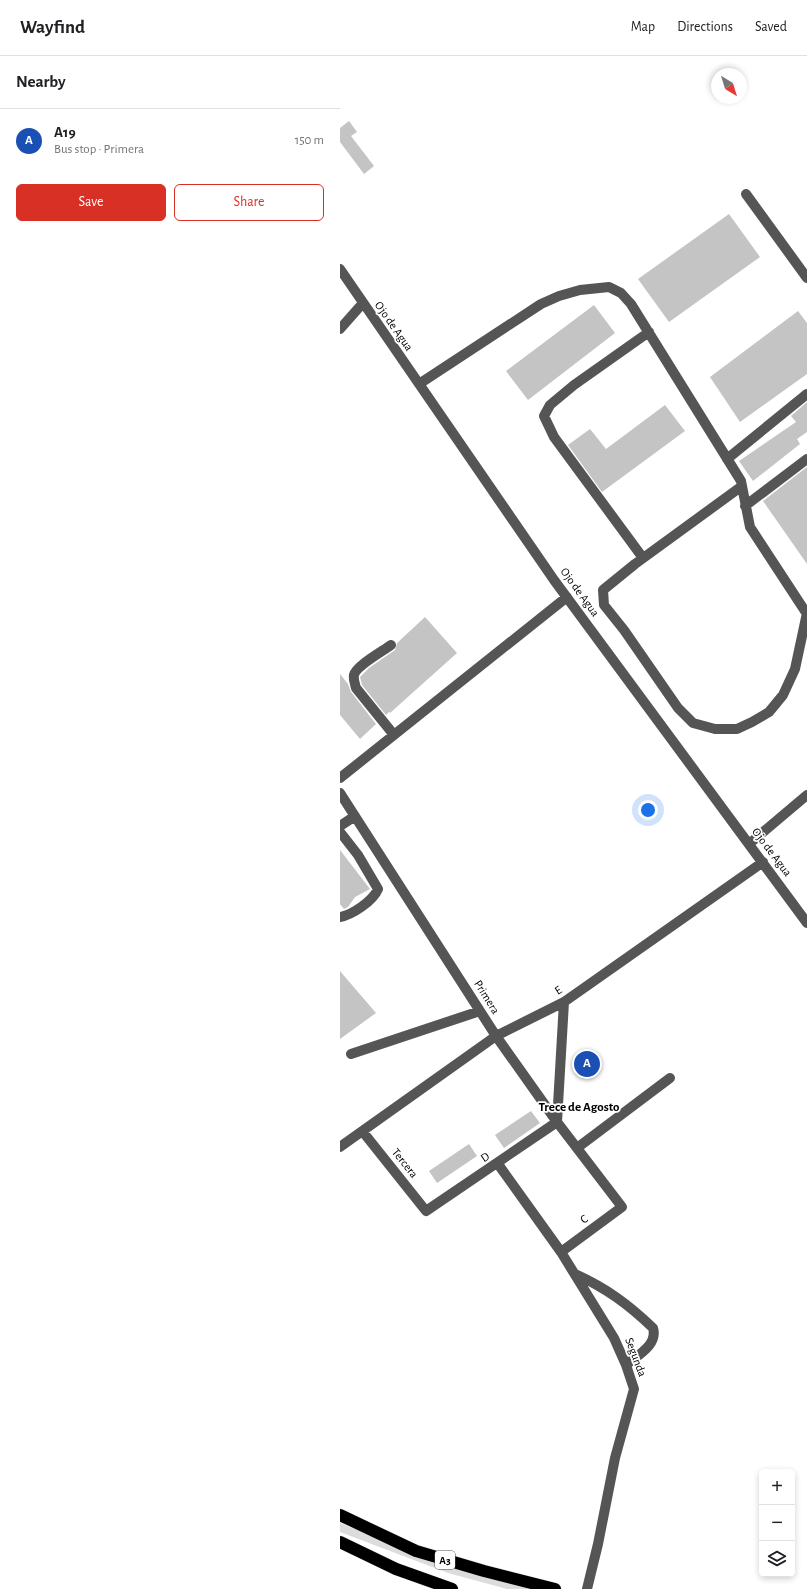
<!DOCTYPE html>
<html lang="en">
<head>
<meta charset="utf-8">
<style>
  body { margin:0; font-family:"Alegreya Sans",sans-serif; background:#f6f6f6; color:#202124 }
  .controls { position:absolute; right:12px; bottom:12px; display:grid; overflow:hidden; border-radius:6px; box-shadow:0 2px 6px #0003 }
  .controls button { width:36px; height:36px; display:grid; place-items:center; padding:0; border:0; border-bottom:1px solid #e0e0e0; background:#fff; color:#202124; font:20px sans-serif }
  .compass { position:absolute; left:371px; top:12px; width:36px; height:36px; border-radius:50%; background:#fff; box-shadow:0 2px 6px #0003; rotate:142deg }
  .you { position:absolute; left:308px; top:754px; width:14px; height:14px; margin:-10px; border:3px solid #fff; border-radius:50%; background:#1a73e8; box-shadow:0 0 0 6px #1a73e833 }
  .badge { display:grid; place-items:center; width:26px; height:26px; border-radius:50%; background:#d93025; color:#fff; font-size:13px; font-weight:700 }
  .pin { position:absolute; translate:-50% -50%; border:2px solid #fff; box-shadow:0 1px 4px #0006 }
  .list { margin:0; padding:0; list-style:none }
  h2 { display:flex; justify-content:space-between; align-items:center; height:52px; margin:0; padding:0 16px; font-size:17px }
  h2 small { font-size:13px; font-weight:400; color:#757577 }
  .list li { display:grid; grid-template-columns:26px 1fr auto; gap:12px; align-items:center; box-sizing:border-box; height:64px; padding:0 16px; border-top:1px solid #e0e0e0 }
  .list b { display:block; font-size:15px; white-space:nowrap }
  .list p { margin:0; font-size:13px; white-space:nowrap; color:#757577 }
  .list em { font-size:13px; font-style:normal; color:#757577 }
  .actions { display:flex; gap:8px; padding:12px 16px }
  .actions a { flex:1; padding:9px 0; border:1px solid #d93025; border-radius:6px; text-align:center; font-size:14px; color:#d93025 }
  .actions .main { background:#d93025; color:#fff }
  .icon { flex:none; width:22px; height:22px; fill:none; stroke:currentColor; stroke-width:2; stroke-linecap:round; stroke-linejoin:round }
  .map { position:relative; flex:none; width:467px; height:1533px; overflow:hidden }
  header { display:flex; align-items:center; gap:24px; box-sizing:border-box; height:56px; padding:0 20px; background:#fff; border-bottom:1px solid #e0e0e0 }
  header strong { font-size:19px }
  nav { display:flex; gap:22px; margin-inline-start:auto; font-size:14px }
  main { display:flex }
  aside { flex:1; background:#fff }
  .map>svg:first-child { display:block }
</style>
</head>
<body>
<header>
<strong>Wayfind</strong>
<nav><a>Map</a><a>Directions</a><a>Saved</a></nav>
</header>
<main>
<aside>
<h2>Nearby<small></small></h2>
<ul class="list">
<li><span class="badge" style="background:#1a4fb4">A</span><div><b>A19</b><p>Bus stop · Primera</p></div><em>150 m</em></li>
</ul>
<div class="actions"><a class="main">Save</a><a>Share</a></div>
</aside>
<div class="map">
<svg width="467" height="1533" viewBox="0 0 467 1533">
  <rect width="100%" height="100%" fill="#fff"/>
  <path fill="#dcdcdc" d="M0,1467L54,1489L204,1533H167L108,1517L0,1476Z"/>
  <path fill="#c4c4c4" d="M9,65L17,76L11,80L34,110L24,118L0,86V72Z
    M389,158L420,201L329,266L298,223Z
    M254,249L275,277L188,344L166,315Z
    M458,255L467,267V318L400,366L370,321Z
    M467,346V376L457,383L460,388L413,425L399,405L456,366L451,360Z
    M325,349L345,375L262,436L228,389L250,373L266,393Z
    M467,411V508L423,445Z
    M85,561L117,597L50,657L49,656L46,659L22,629L20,621L29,612L55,594L57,587Z
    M0,618L8,628L11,636L36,668L20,683L0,659Z
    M0,794L30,833L15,841L8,851L4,853L0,848Z
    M0,915L36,957L0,983Z
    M191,1055L200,1067L164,1092L155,1079Z
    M129,1088L137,1100L97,1127L89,1115Z"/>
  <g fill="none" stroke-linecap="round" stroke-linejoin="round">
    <g stroke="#dbdbdb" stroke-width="13">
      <path id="highway" d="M0,1459L76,1495L144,1515L215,1533
        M0,1486L56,1513L112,1533"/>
    </g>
    <path stroke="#555" stroke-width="10" d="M406,138L467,222
      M0,213L214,524L467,867
      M0,273L23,247
      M79,328L201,248L219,240L240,234L269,231L281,237L291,248L401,425L410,471L467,558
      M387,403L467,338
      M402,430L295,508L263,534L264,549L284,574L338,652L353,667L375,673H397L412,666L429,656L443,639L455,613L467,557
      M405,450L467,403
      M303,502L214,381L204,360L210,349L234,329L309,276
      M51,589C43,595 16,610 14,619C13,623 15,628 16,632L54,679
      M0,722L227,541
      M0,737L156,980L217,1066L282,1151L221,1196
      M0,770L15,760
      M0,776L18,799L38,833C33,845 12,859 0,861
      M409,788L467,739
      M11,998L140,955
      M217,1066L224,946
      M23,1076L86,1155L217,1066
      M0,1091L156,980L224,946L423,806
      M237,1092L330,1022
      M158,1108L221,1196L274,1282L286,1309L294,1333L275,1402L258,1488L247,1533
      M235,1218C266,1232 288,1248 313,1272C318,1289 298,1299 286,1309"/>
    <use href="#highway" stroke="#000" stroke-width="12"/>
  </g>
  <g text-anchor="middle" stroke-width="3.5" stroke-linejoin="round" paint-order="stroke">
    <rect fill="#fff" stroke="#4c4c4c" stroke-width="1" x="95" y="1495" width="20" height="18" rx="3"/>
    <g font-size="11" font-weight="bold" fill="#000">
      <text x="105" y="1508">A3</text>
    </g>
    <g font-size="12" fill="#000" stroke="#fff">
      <text transform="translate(54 270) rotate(55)" y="4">Ojo de Agua</text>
      <text transform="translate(240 536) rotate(54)" y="4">Ojo de Agua</text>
      <text transform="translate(432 796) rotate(53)" y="4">Ojo de Agua</text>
      <text transform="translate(218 934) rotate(-32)" y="4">E</text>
      <text transform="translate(147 941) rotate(58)" y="4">Primera</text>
      <text transform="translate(145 1101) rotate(-34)" y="4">D</text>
      <text transform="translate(65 1107) rotate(51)" y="4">Tercera</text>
      <text transform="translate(244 1163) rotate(-36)" y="4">C</text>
      <text transform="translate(296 1301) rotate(69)" y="4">Segunda</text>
    </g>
    <g font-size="13" font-weight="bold" fill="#000" stroke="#fff">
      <text x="239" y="1055">Trece de Agosto</text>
    </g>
  </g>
</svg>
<div class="controls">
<button>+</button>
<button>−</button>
<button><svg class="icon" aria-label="layers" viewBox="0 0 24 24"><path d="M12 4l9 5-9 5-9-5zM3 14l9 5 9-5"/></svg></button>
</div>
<svg class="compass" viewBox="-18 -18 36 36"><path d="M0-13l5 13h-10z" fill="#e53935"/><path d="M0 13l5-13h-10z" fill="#757577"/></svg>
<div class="you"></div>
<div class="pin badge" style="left:247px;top:1008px;background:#1a4fb4">A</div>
</div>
</main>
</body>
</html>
